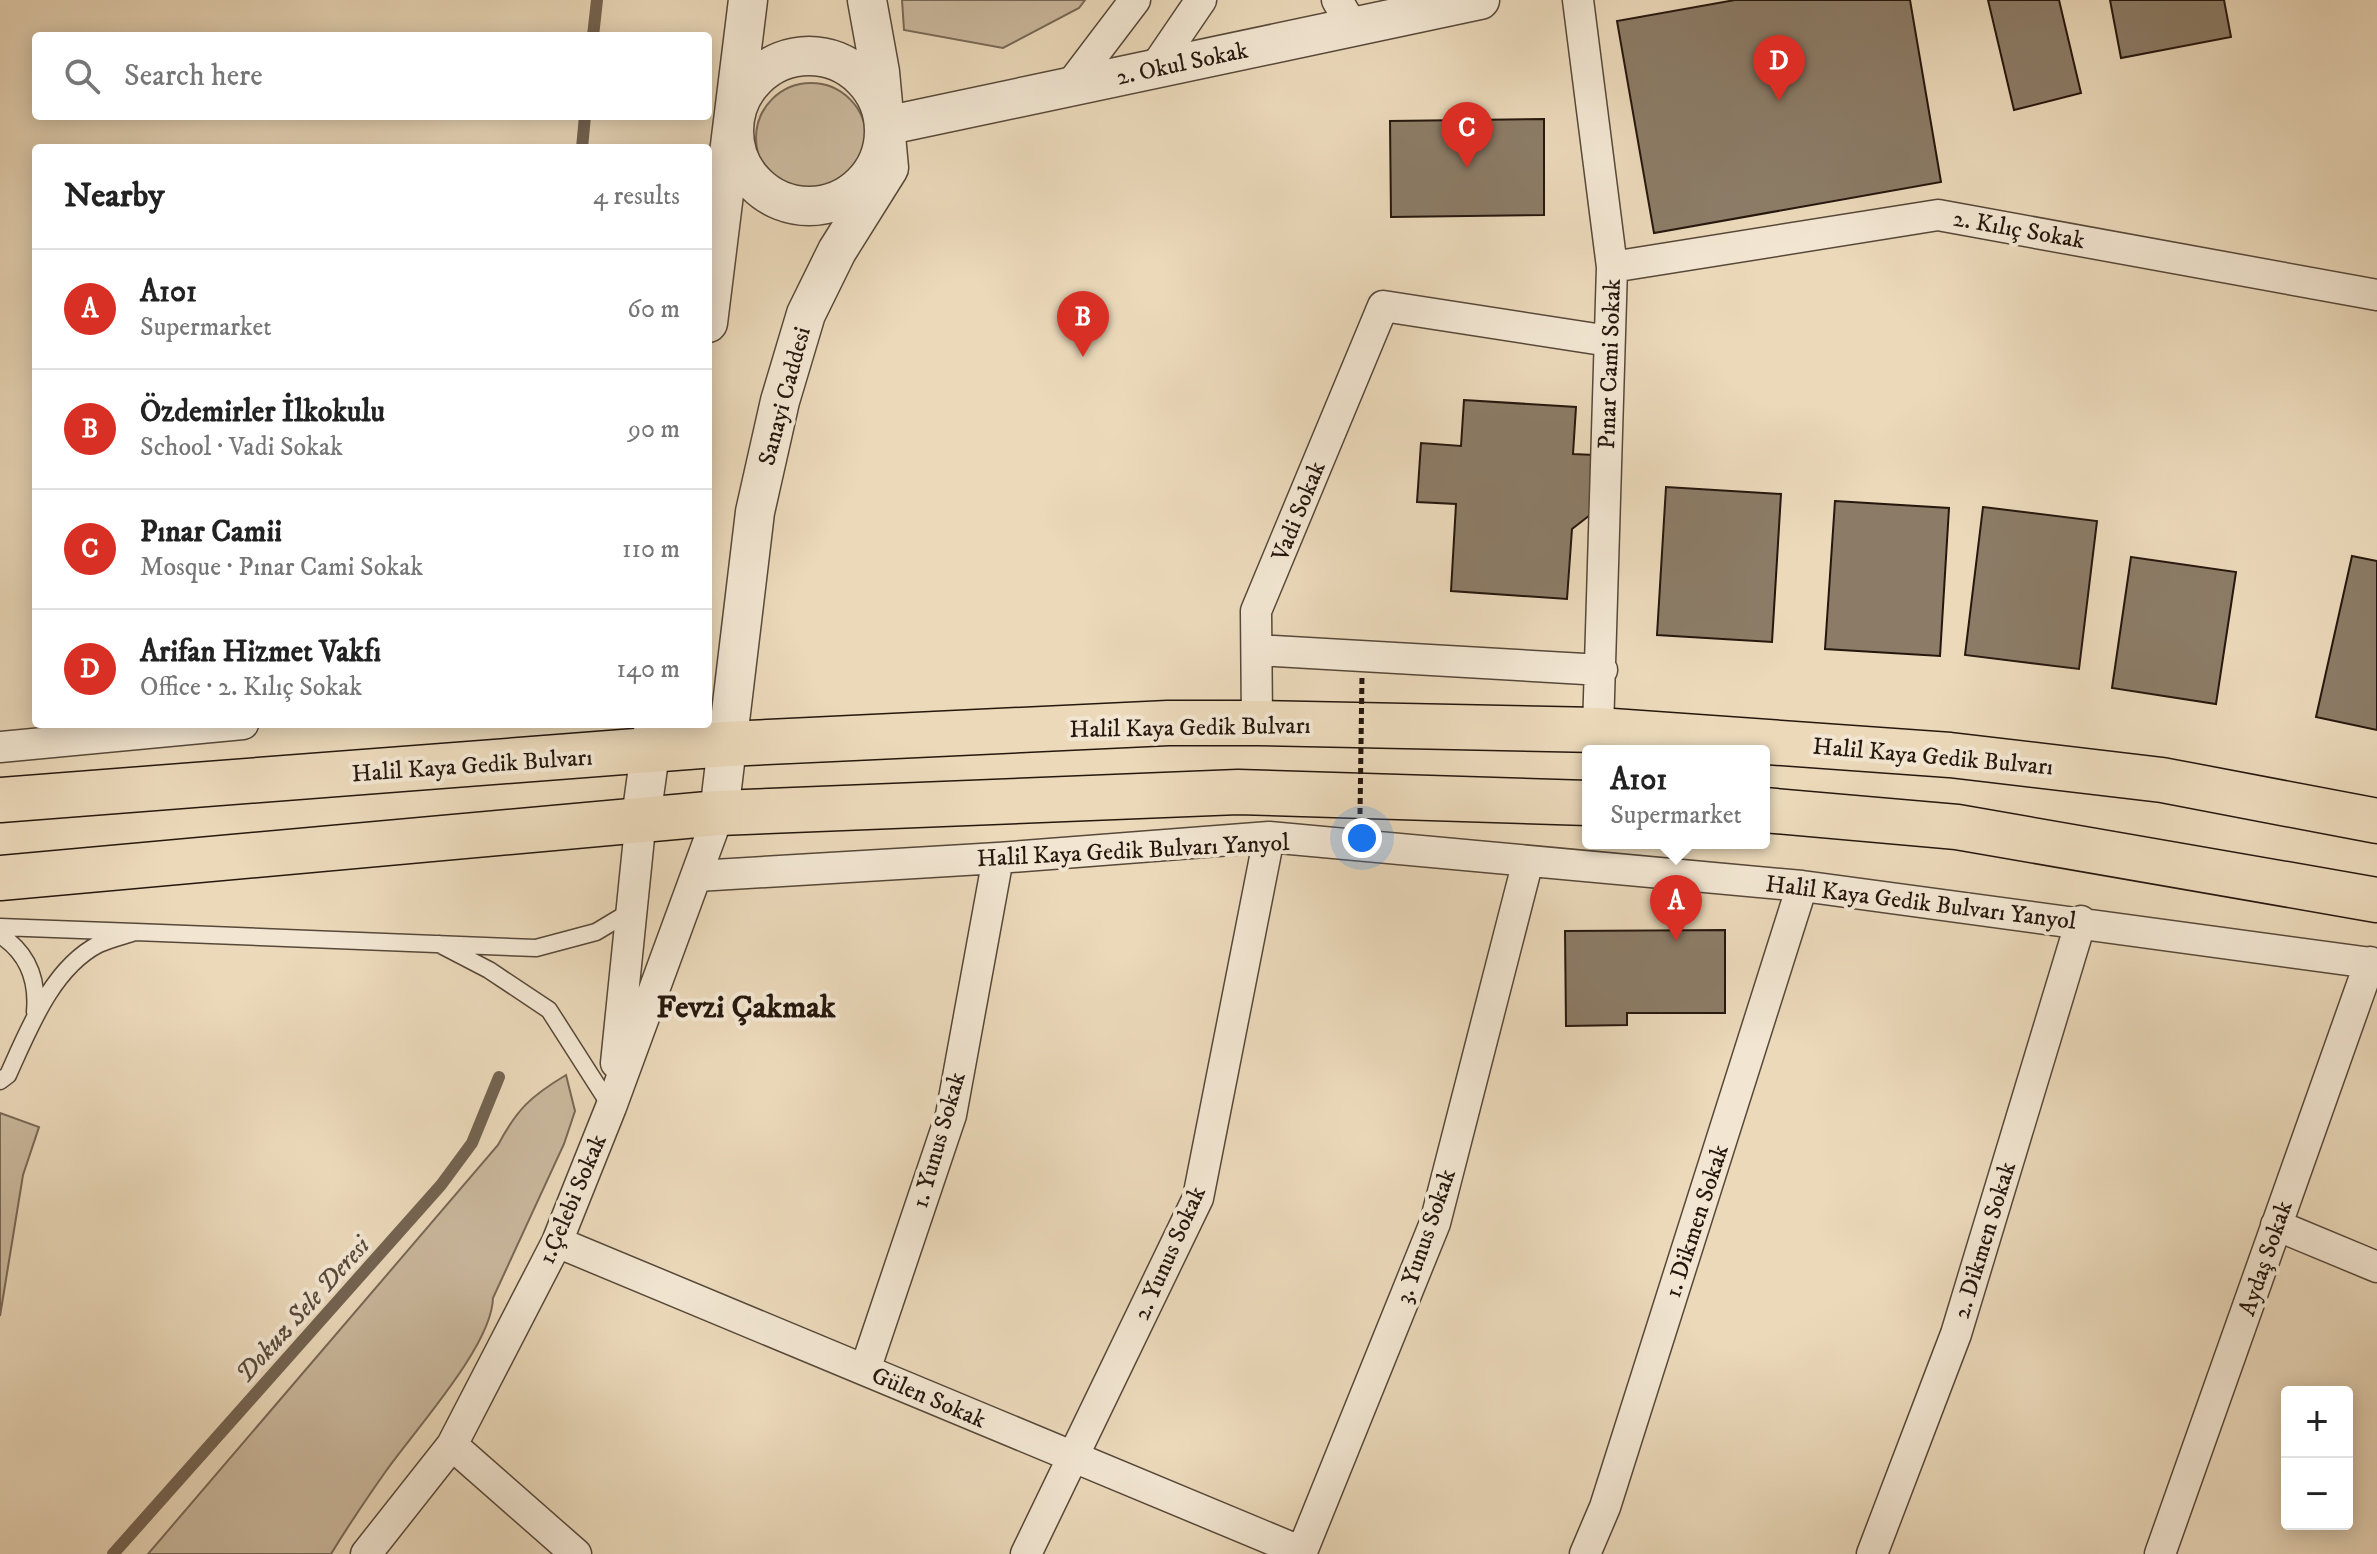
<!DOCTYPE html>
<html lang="en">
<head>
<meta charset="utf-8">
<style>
  body { margin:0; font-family:"IM FELL DW Pica",serif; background:#f2f2f2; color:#222 }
  .controls { position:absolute; right:24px; bottom:24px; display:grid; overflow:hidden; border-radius:8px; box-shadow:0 4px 20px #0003 }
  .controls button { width:72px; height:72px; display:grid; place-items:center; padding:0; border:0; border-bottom:2px solid #e0e0e0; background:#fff; color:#222; font:40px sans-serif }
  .you { position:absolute; left:1362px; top:838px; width:28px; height:28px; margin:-20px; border:6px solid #fff; border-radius:50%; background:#1a73e8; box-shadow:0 0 0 12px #1a73e833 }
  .badge { display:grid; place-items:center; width:52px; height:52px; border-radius:50%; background:#d93025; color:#fff; font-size:26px; font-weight:700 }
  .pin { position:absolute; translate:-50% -66px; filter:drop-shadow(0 2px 4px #0008) }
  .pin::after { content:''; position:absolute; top:42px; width:28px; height:24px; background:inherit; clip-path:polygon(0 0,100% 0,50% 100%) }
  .popup { position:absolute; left:1582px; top:745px; width:188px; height:104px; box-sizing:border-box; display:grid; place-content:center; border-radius:8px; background:#fff; filter:drop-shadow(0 2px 6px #0005); font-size:26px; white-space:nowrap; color:#767676 }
  .popup b { font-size:30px; color:#222 }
  .popup::after { content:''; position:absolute; left:50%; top:100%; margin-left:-16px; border:16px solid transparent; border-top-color:#fff }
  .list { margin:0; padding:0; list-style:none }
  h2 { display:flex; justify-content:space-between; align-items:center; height:104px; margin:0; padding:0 32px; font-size:34px }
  h2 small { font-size:26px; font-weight:400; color:#767676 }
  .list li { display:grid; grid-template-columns:52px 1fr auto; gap:24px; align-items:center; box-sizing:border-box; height:120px; padding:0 32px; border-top:2px solid #e0e0e0 }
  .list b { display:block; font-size:30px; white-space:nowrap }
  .list p { margin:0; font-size:26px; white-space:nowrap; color:#767676 }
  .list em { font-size:26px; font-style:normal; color:#767676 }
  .icon { flex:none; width:44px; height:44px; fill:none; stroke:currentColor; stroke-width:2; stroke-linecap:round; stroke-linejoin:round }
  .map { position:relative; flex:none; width:2377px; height:1554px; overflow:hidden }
  .search { position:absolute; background:#fff; box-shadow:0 4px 20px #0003; left:32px; top:32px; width:680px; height:88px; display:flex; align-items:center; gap:20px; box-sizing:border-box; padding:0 28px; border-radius:8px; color:#767676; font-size:30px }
  .panel { position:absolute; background:#fff; box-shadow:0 4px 20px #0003; left:32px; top:144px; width:680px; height:584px; border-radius:8px }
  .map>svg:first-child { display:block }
</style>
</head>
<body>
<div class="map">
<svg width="2377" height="1554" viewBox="0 0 2377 1554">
  <rect width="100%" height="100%" fill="#ebd9ba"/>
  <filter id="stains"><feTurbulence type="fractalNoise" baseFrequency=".0025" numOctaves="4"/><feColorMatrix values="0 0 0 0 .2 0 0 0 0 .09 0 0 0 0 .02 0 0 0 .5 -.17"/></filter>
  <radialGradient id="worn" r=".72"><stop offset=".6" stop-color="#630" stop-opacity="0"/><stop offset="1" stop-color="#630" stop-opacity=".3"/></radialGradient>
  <path fill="#cab89d" stroke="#786856" stroke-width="2" d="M902,0H1085L1079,8L1003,48L904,30Z
    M756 138a55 55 0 1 1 110 0a55 55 0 1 1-110 0Z
    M566,1075L575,1111L564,1144L493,1298C492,1346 414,1431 386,1471C367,1498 348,1526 331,1554H148L498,1145C517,1109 531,1096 566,1075Z
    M0,1113L39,1127L23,1175L0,1316Z"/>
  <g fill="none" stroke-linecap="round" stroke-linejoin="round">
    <path stroke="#746452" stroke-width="12" d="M593,36L597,0
      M582,148L585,116
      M113,1554L441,1185L472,1143L499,1077"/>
  </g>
  <path fill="#8c7c67" stroke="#26170e" stroke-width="2" d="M1735,0H1910L1941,182L1654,233L1617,21Z
    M1988,0H2059L2081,93L2014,110Z
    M2110,0H2224L2231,37L2121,58Z
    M1544,119V215L1391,217L1390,121Z
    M1464,400L1576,407L1573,454L1594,455L1590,515L1572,529L1567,599L1451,591L1456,504L1417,502L1421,443L1461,446Z
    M1666,487L1781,494L1772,642L1657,635Z
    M1835,501L1949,508L1940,656L1825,649Z
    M1983,507L2097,521L2079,669L1965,655Z
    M2352,556L2377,561V730L2316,717Z
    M2131,557L2236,572L2216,704L2112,688Z
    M1725,930V1013H1627V1025L1566,1026L1565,931Z"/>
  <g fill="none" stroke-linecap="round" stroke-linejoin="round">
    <g stroke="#574839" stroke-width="19">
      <path id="service" d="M0,927L135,932C123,936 110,939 99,944C52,968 29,1029 8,1075L0,1081
        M135,932L536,948L596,932L631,911
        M0,935C28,953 38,979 35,1012
        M439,944L489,970L549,1010L611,1107"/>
    </g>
    <g stroke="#574839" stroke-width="33">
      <path id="minor" d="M1337,0L1353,27
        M1578,0L1612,267L1598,730
        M1154,69L1201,0
        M1069,87L1135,0
        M1612,267L1938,215L2377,295
        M1257,650L1602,670
        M1257,723L1256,611L1383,306L1609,341
        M0,747L243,724
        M697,876L998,858L1269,837L1802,886L2377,964
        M616,1063L641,818
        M2276,1225L2377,1267
        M557,1242L1302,1552
        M865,1370L951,1115L998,858
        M452,1445L576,1554
        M366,1554L452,1445L557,1242L611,1107L719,813
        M1026,1554L1198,1198L1269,837
        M1301,1554L1435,1223L1528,861
        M1585,1554L1605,1507L1802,886
        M1872,1554L1956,1334L2081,921
        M2160,1554L2370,962"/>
    </g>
    <g stroke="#574839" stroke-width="41">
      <path id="tertiary" d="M734 131a75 75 0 1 1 150 0a75 75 0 1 1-150 0Z
        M885,126L1480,0
        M708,323L748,0
        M719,813L755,512L780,401L806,314L837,251L889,168L880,72L867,0
        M641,818L654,724"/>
    </g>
    <g stroke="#26170e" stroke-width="47">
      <path id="trunk" d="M0,800L727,744L1168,723H1257L1598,730L1950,755L2162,780L2377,821
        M1764,810L1957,827L2377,900
        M0,878L719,813L1238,792L1588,803"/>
    </g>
    <use href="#service" stroke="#f2e6d2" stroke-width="16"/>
    <use href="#minor" stroke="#f2e6d2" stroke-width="30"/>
    <use href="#tertiary" stroke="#f2e6d2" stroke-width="38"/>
    <use href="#trunk" stroke="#ebd9ba" stroke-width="44"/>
    <path stroke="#26170e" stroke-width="5" stroke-dasharray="6 4" stroke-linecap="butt" d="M1360,814L1362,676"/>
  </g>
  <g text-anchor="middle" stroke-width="8" stroke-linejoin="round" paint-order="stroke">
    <g font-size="24" fill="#26170e" stroke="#f2e6d2">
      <text transform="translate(1182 63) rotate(-12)" y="8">2. Okul Sokak</text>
      <text transform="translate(2019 229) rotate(10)" y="8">2. Kılıç Sokak</text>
      <text transform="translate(1609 364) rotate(-88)" y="8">Pınar Cami Sokak</text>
      <text transform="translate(784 396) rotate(-75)" y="8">Sanayi Caddesi</text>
      <text transform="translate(1298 511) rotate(-68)" y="8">Vadi Sokak</text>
      <text transform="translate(1190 727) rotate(-1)" y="8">Halil Kaya Gedik Bulvarı</text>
      <text transform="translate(1933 756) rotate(5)" y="8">Halil Kaya Gedik Bulvarı</text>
      <text transform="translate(472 765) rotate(-4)" y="8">Halil Kaya Gedik Bulvarı</text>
      <text transform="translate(1133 850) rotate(-3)" y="8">Halil Kaya Gedik Bulvarı Yanyol</text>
      <text transform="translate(1921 902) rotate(7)" y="8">Halil Kaya Gedik Bulvarı Yanyol</text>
      <text transform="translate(938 1140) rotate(-74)" y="8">1. Yunus Sokak</text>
      <text transform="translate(572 1199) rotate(-67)" y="8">1.Çelebi Sokak</text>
      <text transform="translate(1696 1221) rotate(-72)" y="8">1. Dikmen Sokak</text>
      <text transform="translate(1425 1236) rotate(-71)" y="8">3. Yunus Sokak</text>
      <text transform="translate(1984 1240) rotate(-73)" y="8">2. Dikmen Sokak</text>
      <text transform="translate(1169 1253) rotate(-66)" y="8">2. Yunus Sokak</text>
      <text transform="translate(2265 1258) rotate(-71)" y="8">Aydaş Sokak</text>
      <text transform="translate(929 1397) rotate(23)" y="8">Gülen Sokak</text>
    </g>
    <g font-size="26" font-style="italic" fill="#5a4a3c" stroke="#f2e6d2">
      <text transform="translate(302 1309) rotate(-48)" y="9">Dokuz Sele Deresi</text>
    </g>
    <g font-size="32" font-weight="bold" fill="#26170e" stroke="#f2e6d2">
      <text x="746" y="1017">Fevzi Çakmak</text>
    </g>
  </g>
  <rect width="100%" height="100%" filter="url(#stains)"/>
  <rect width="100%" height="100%" fill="url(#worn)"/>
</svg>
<div class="controls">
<button>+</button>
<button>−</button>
</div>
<div class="you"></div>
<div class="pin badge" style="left:1676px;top:941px">A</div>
<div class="popup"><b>A101</b>Supermarket</div>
<div class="pin badge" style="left:1083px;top:357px">B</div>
<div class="pin badge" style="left:1467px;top:168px">C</div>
<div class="pin badge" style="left:1779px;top:101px">D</div>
<div class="search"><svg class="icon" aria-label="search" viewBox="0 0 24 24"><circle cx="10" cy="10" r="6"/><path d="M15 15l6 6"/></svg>Search here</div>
<section class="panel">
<h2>Nearby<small>4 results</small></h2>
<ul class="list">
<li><span class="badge">A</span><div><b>A101</b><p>Supermarket</p></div><em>60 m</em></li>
<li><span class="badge">B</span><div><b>Özdemirler İlkokulu</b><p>School · Vadi Sokak</p></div><em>90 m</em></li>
<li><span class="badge">C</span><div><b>Pınar Camii</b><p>Mosque · Pınar Cami Sokak</p></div><em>110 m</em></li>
<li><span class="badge">D</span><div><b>Arifan Hizmet Vakfı</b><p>Office · 2. Kılıç Sokak</p></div><em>140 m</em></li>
</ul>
</section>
</div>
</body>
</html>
